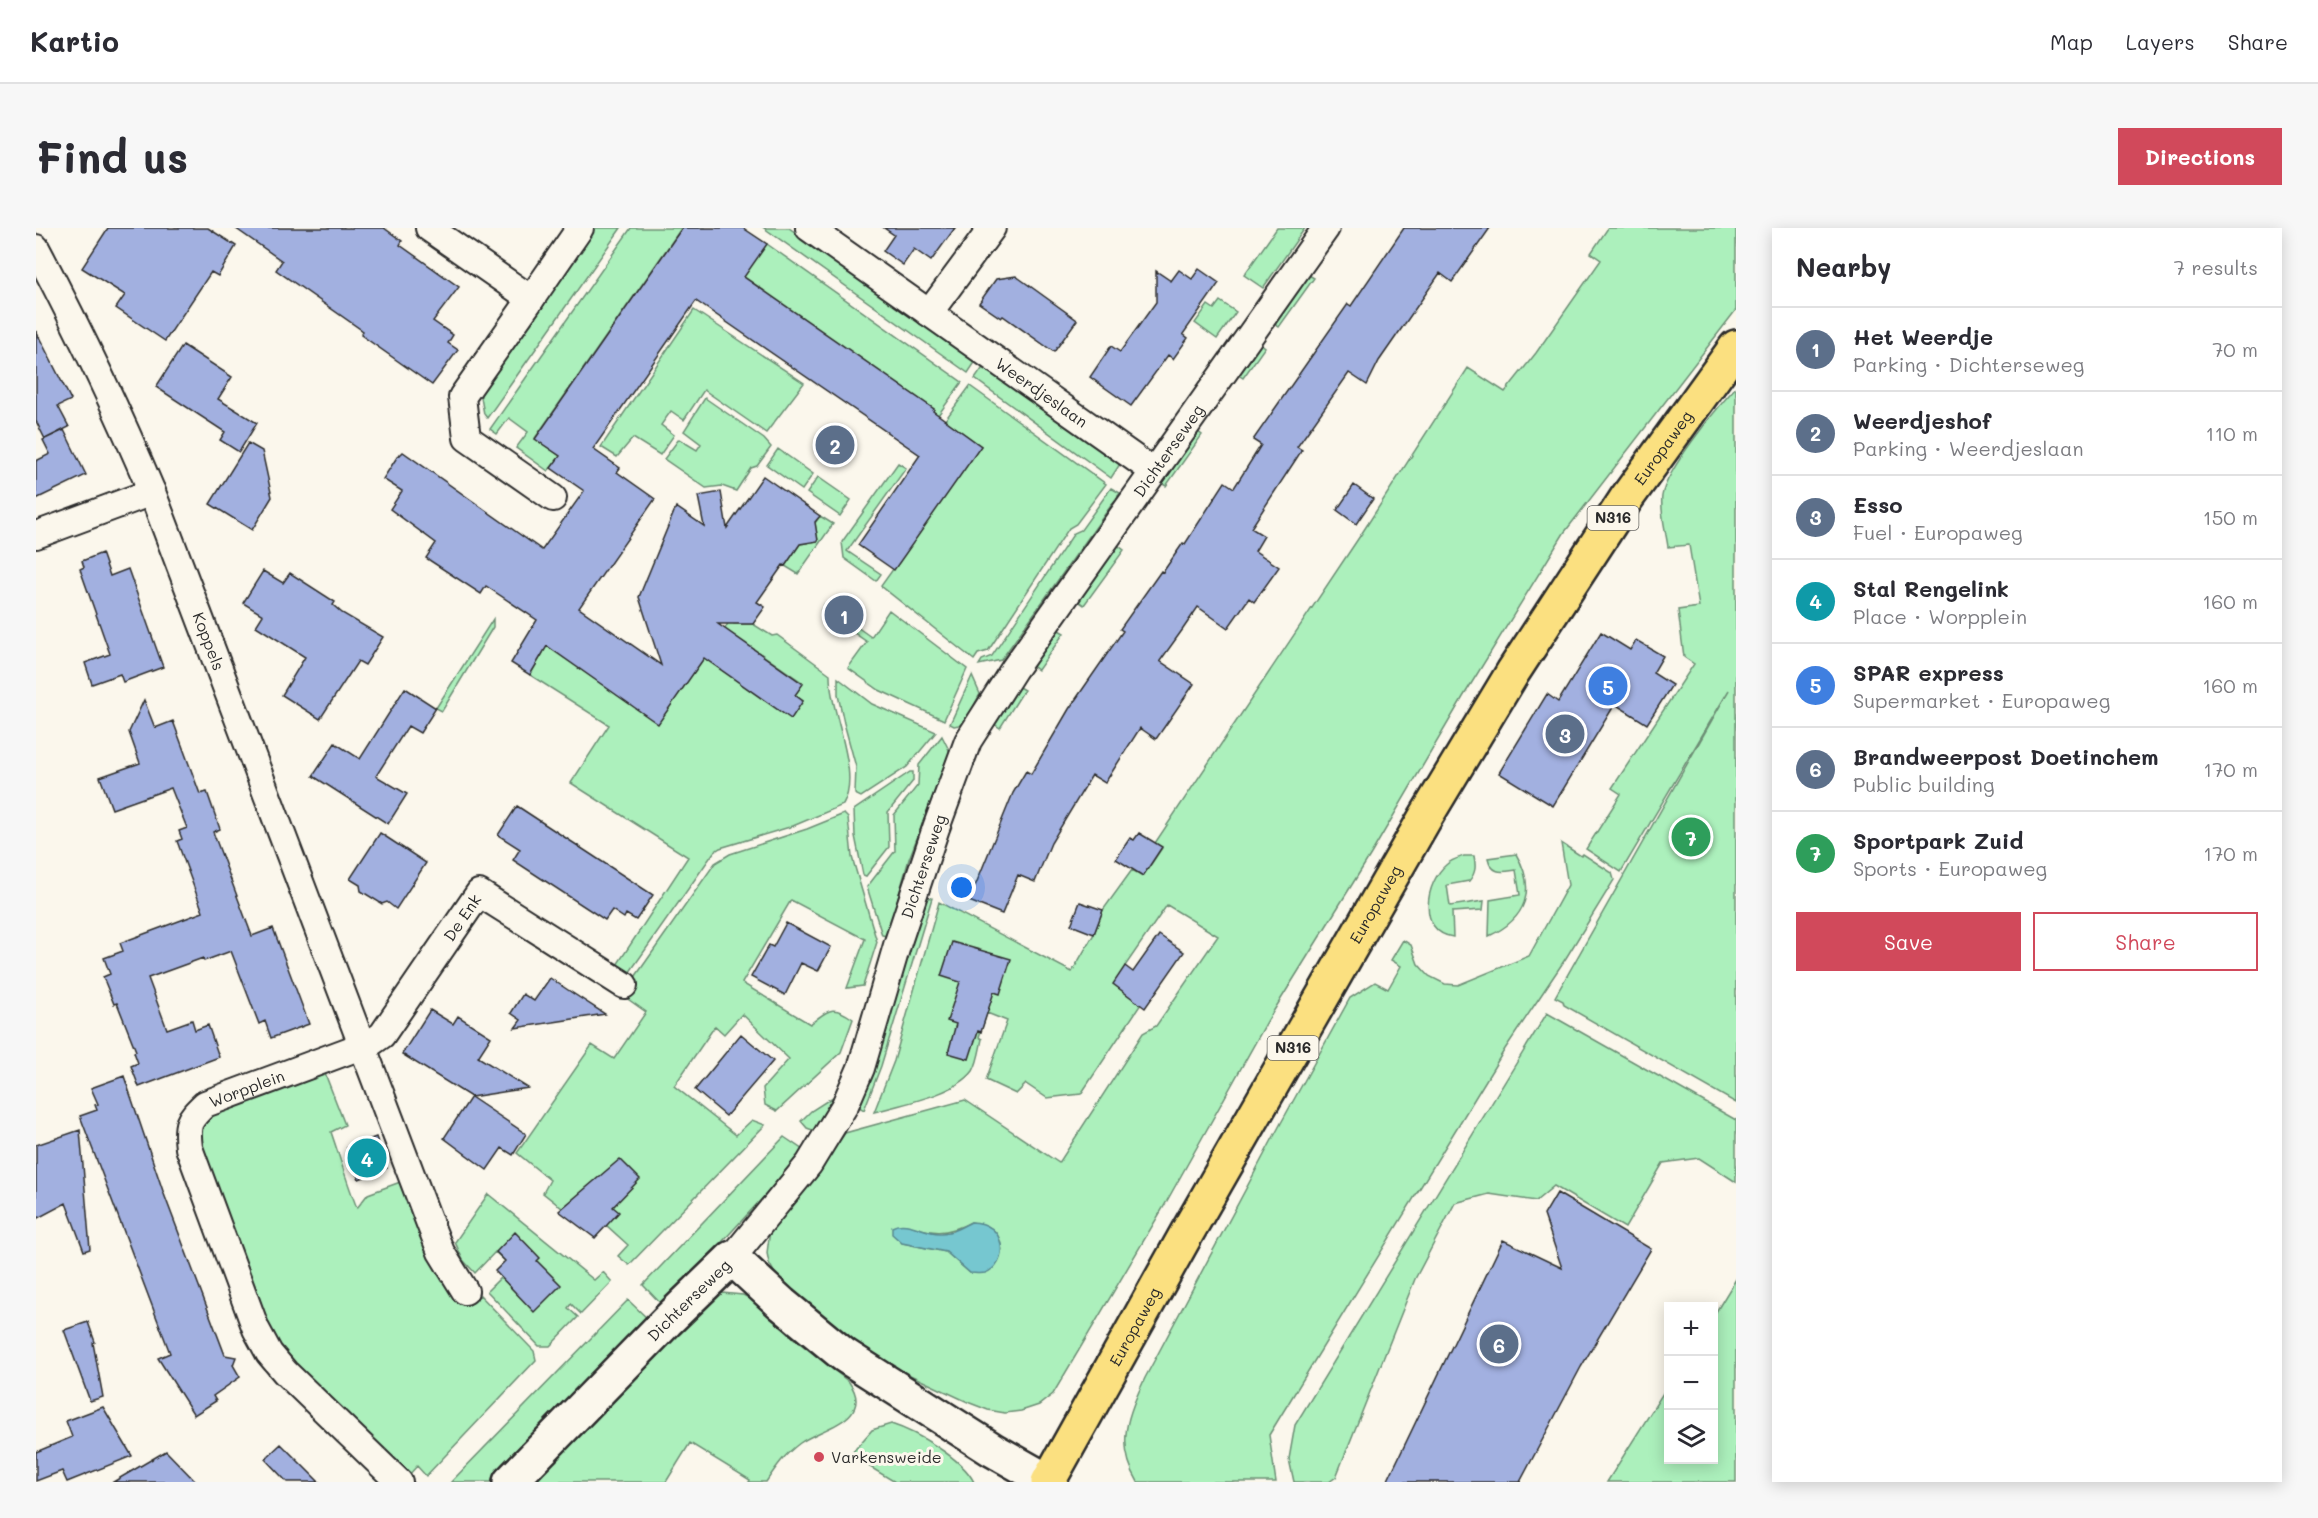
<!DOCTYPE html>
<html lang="en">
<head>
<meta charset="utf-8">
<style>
  body { margin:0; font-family:Mali,sans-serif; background:#f7f7f7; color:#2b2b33 }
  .controls { position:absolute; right:18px; bottom:18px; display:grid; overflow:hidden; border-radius:0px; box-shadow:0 3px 15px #0003 }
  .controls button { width:54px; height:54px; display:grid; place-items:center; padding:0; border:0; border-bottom:2px solid #e1e1e2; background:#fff; color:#2b2b33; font:30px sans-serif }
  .you { position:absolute; left:926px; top:660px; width:21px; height:21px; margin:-15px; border:4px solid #fff; border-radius:50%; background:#1a73e8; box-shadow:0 0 0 9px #1a73e833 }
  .badge { display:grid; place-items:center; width:39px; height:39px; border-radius:50%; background:#d1495b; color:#fff; font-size:20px; font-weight:700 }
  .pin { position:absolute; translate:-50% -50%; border:3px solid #fff; box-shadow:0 2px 6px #0006 }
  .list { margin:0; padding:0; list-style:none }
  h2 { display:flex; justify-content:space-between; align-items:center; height:78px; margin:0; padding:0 24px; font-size:26px }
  h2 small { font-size:20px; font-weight:400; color:#7c7c81 }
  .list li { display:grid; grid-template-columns:39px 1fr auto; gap:18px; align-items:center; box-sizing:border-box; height:84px; padding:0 24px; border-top:2px solid #e1e1e2 }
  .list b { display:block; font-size:22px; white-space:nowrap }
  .list p { margin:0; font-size:20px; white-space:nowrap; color:#7c7c81 }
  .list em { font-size:20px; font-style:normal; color:#7c7c81 }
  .actions { display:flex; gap:12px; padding:18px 24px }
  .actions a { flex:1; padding:14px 0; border:2px solid #d1495b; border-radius:0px; text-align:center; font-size:21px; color:#d1495b }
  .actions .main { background:#d1495b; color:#fff }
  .icon { flex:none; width:33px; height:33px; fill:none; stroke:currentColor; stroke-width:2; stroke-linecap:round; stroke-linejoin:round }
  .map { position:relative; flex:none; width:1700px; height:1254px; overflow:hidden; border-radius:0px }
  header { display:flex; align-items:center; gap:36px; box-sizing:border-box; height:84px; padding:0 30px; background:#fff; border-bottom:2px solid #e1e1e2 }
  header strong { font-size:28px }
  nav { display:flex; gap:33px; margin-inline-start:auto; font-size:21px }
  .intro { display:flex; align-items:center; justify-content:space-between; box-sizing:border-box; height:144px; padding:0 36px }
  h1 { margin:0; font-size:42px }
  .button { padding:15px 27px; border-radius:0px; background:#d1495b; color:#fff; font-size:21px; font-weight:700 }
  main { display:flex; gap:36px; padding:0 36px }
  aside { flex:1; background:#fff; border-radius:0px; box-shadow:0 3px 15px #0003 }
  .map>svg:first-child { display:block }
</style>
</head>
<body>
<header>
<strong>Kartio</strong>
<nav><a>Map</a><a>Layers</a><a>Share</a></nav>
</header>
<div class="intro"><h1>Find us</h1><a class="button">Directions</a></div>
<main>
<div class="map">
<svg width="1700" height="1254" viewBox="0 0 1700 1254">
  <rect width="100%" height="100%" fill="#fbf7ec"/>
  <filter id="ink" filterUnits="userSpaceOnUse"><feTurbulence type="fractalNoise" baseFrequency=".0167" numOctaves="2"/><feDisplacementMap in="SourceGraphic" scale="12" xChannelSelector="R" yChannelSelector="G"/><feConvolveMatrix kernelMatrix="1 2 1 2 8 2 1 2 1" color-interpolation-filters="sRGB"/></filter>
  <g filter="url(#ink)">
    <path fill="#acf0bc" stroke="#6c8e74" stroke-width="1.5" fill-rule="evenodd" d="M557,0H585L451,190L448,186L444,164Z
      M595,0H670L644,2L499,210L535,236L533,238L522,231L512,243L480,220L492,204L473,190L461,206L454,201Z
      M728,0H753L940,133L932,145Z
      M1241,0H1269L1227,60L1208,47Z
      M1572,0H1700V82L1528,305L1427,469L1335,626L1232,792L1127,980L1017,1166L1003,1177L985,1183L969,1185L952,1182L934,1175L859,1140L820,1118L741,1049L733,1035L731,1025L734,1002L784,942L809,905L929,872L1023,935L1107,805L1120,798L1182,708L1131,677L1089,738L1105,776L1045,866L1011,870L990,856L980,866L950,852L971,793L951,785L943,809L946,811C944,820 942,835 937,843C919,867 866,876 838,884L858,833L903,674L1036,744L1058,706L1067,682L1096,642L1107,648L1126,620L1119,615L1326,305L1432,140L1469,164L1500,125L1565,32L1555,25ZM935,994C954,997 963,1001 966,1022L934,1045L910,1024L866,1015L869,997C897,1005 909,1008 935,994Z
      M731,16L926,154L895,197L889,193L898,181L707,48Z
      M1271,46L1278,50L1243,99L1237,95Z
      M1184,73L1200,84L1181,111L1159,95L1172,77L1178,81Z
      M658,82L768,155L730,205L668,162L648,192L635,183L625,197L638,207L624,227L597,210L581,229L565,219Z
      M1223,114L1229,119L1207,150L1201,146Z
      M948,138L1080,231L1084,236L1075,250L939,151Z
      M934,158L1070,256L1040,296L1033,300L952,423L942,426L938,432L845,358L945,218L909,192Z
      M1700,159V875L1528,777L1527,773L1519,769L1693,462L1585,644L1550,621L1585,566L1576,560L1658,436L1648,429L1642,382L1663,379L1653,317L1632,319C1630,304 1624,284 1626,268C1630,242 1681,180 1700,159Z
      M669,170L728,211L735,219L721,238L715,240L700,263L686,258L670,260L628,231L643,211L661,222L665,216L648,203Z
      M1161,203L1166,207L1130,258L1125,255Z
      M742,221L777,246L766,262L731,237Z
      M862,235L870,240L811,323L845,346L840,353L808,330L806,314Z
      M782,249L815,272L804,288L771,265Z
      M1075,260L1084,265L965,432L943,437L946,432L956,428L1038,305L1045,302Z
      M784,288L797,296L762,346L749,338L764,316L782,313L779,295Z
      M1080,316L1088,322L1048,377L1041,372Z
      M789,376L835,409L853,382L931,441L908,492L843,462L812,440L831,414L785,382Z
      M686,388L698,396H717L736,408L741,407L794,446C793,483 826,545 807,577L757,598L684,620L678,624L591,748L579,740L652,629L535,555L573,497L494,447L507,425L491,415L496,408L622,495L668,430L755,490L767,473L759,467L767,455L689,401L692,395Z
      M457,391V399L406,483L400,480Z
      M1021,401L1028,405L1002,442L995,437Z
      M936,448L944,466L928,496L918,498L914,496Z
      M802,450L836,476L900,504L871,539L825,569L819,566L820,539L808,495L802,467Z
      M981,458L988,462L964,500L958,496Z
      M906,508L914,524L873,631L851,708L846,707L831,659L859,623L858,587L882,557L883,537Z
      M874,544H877V553L852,584L853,619L830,648L827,647L819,608L818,582Z
      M808,586L812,590L816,629L841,714L827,758L811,760L829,711L755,672L706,755L774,796C793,782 796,776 817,791L805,824L741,883L729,877L727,860L753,831L706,786L688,806L679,798L638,858L700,907L716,892L729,897L593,1037L582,1028L592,1017L571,998L526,980L507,965L514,952L481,925L556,817L578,831L610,784L589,769L597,752L679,635L694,626L771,601Z
      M1525,615L1545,628L1547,626L1576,645L1578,652L1530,730L1469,821L1233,1207L1240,1254H1102C1079,1216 1092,1187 1109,1150L1245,895L1314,770L1339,754L1352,761L1365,738L1355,732L1367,712L1375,717L1382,736L1393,748L1409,756L1422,757L1493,728L1532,657Z
      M1480,626C1501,662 1490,691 1453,708L1454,672L1484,667L1480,642C1466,644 1456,647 1452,630Z
      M1428,628H1438C1440,638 1440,645 1433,653L1411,657L1414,678L1448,673L1447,682L1416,684L1417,709C1381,704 1389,654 1411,636C1415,632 1422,630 1428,628Z
      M890,669L896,670L845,838L828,882L823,879L843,825L867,737Z
      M1511,785L1700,892V954L1663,930L1627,935L1589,1000L1518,958L1500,973L1453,966L1419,975L1379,1051L1300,1249L1293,1254H1258L1253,1231L1259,1197Z
      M288,843L309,897L295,904C304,930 311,955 321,980L332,966L367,953L423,1064L433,1077L444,1067L498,1123L500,1132L390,1248L381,1238L372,1248L245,1124L233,1102L166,933L163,899L170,889Z
      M797,869L779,903L771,900L765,893L775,883Z
      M748,909L767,922L746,949L627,1078L607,1057Z
      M452,966L558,1052L567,1044L576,1054L545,1086L535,1076L532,1080L542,1089L514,1118H503L451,1063L465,1049L469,1033L459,1024L439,1045L427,1032L419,1014Z
      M1700,1051V1254H1571L1632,1157V1232H1678V1087Z
      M686,1065L707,1067L717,1072L756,1109L813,1154C839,1191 787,1199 764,1215C749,1226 740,1239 730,1254H713L714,1252L654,1215L630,1254H494L676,1068Z
      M592,1072L613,1092L457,1254H415Z
      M855,1196C880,1204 926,1230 938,1254H859L814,1227L836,1202Z"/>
    <path fill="#76c7d0" stroke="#58898e" stroke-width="1.5" d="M935,994C971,994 974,1036 949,1045C945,1046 938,1045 934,1045L910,1024L866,1015L856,1006V999C870,991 888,1005 903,1005C915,1006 925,999 935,994Z"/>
    <path fill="#a2b0e0" stroke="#2b2b2b" stroke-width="1.5" d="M72,0H172L200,18L182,48L175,44L129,113L80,80L89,67L46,40Z
      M199,0H348L366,13L364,17L423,59L397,93L417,107L412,115L422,122L396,157L325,107L327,103L240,42L246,33Z
      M646,0H707L731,16L708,49L898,181L897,183L945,218L858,342L822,317L884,227L660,73L557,221L584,240L581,244L619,271L543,380L625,437L603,369L640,279L668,298L662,268L685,264L691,300L727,248L784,288L779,294L782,313L764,316L749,338L747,337L721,374L729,379L717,396H682L767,456L759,467L767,473L755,491L668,430L622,496L511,418L494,447L475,435L501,392L450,358L445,366L390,330L400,315L354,281L366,263L347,251L363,226L364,227L367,224L506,322L548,263L515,240L524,228L499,211Z
      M848,0H919L895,33L878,21L867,37L847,23L858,7Z
      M1368,0H1454L1416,54L1404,45L1343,133L1331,157L1313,145L1261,219L1266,222L1215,300L1228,308L1219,323L1243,339L1218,374L1213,370L1192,400L1162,379L1147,401L1124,433L1158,456L1120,511L1104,500L1069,555L1056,547L1015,615L999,654L982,647L966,686L933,673L977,565L990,543L995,546L1033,481L1087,403L1084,401L1125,343L1127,344L1147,315L1149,316L1189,254L1198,260L1225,217L1217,212L1312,76L1315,78Z
      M1163,41L1183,55L1147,106L1152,110L1137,131L1132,127L1095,178L1054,149L1075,118L1084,124L1120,74V43L1135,53L1143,42L1156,51Z
      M980,48L1041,92L1018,124L967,88L965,90L943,75L960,51Z
      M0,103L35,172L22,178L33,199L9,211L0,193Z
      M147,117L196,149L182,171L221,195L203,224L184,212L189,204L120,159Z
      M28,202L50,247L0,271V233L14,226L7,212Z
      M212,215L226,223L236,269L216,302L174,276Z
      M1318,257L1337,271L1320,296L1301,282Z
      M66,325L74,348L92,341L127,439L87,454L84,446L56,456L49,435L74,426L44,341L48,339L46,333Z
      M227,343L247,355L254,345L299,374L297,377L306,385L347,409L329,437L322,433L284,491L246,467L269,429L220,398L227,387L207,375Z
      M1565,404L1594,422L1600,412L1627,428L1617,445L1636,457L1611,496L1579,476L1517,578L1463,545L1511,466L1522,474Z
      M369,460L400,480L384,505L372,498L340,548L371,566L352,596L277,548L299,515L324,531Z
      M108,472L119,500L137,493L164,566L171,564L184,601L177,604L216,708L237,700L273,796L235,810L229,793L223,796L195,723L168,733L167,730L112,750L131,801L156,792L159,802L172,797L183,829L103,859L95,838L102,835L98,824L100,823L81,775L78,776L67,749L74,746L68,730L87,723L84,715L167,684L141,613L146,611L143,603L151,600L135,560L76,581L64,549L104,535L93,504Z
      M481,578L617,667L600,692L590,686L588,690L576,682L569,692L477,632L484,621L462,607Z
      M344,605L390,635L360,681L351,674L346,676L325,663L324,657L314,651Z
      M1103,605L1126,619L1107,648L1080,631L1094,610L1098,612Z
      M1044,674L1067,682L1058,706L1035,697Z
      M750,695L795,719L782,743L765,735L749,767L715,749L733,717L737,719Z
      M1123,707L1148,724L1109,780L1077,756L1089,738L1097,744Z
      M916,714L975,731L964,766L958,764L945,804L942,803L933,831L912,825L920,796L911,793L924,754L905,748Z
      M514,750L535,764L569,786L479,800L485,792L475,785L487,766L498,773Z
      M394,782L417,796L422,788L455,809L442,829L492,860L435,869L490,906L477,927L466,920L451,942L408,910L435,869L366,826Z
      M705,806L737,833L690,888L659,862Z
      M88,848L128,966L189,1127L200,1129L197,1137L204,1149L177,1168L180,1173L158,1187L122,1130L134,1125L44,888L61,882L59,877L62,876L55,860Z
      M44,902L54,1021L48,1023L30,975L0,991V917Z
      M340,909L351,940L323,951L311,920Z
      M584,931L604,951L577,979L583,984L559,1010L523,983Z
      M1521,965L1615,1021L1545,1139L1484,1254H1351L1467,1012L1526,1040L1508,987Z
      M479,1004L504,1030L501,1033L525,1057L498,1084L459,1043L469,1033L460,1024Z
      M52,1094L59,1114L57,1115L67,1169L54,1173L28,1102Z
      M67,1179L96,1228L31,1254L26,1243L0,1253V1224L36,1209L30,1193Z
      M245,1216L283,1254H251L229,1231Z
      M130,1223L160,1254H77Z"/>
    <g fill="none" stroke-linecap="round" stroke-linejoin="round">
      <g stroke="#2b2b2b" stroke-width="30">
        <g id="minor">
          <path d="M393,0L495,71L544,0"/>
          <path id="s1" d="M773,0L1117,243"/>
          <path id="s2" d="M0,20C42,100 81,181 116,264L394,996L405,1024L429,1063"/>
          <path d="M495,71L426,169L431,210L517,270"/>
          <path d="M893,85L956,0"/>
          <path d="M0,307L116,264"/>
          <path id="s3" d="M696,1030L773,936L809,877L825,840L862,714L900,600L932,513L978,441L1290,0"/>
          <path id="s4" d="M363,1254L249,1144L233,1125L220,1101L153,920C150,896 152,892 169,876L336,814L346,807L443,665L588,757"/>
        </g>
      </g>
      <g stroke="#2b2b2b" stroke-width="38">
        <g id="tertiary">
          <path id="s5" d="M474,1254L631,1093L696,1030L746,1076L808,1127L957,1222L1012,1253"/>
        </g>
      </g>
      <g stroke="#2b2b2b" stroke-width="38">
        <g id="primary">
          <path id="s6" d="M1012,1254L1152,1003L1389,590L1477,444L1590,271L1700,119"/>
        </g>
      </g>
      <use href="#minor" stroke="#fbf7ec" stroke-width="26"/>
      <use href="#tertiary" stroke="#fbf7ec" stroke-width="33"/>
      <use href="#primary" stroke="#fbe080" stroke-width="33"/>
    </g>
  </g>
  <circle fill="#d1495b" stroke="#fbf7ec" stroke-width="2" cx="783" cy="1229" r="6"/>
  <g text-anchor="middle" stroke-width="6" stroke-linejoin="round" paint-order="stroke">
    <g fill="#fbf7ec" stroke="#696865" stroke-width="1.5">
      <rect x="1551.5" y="278" width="51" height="24" rx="4.5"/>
      <rect x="1231.5" y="808" width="51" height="24" rx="4.5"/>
    </g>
    <g font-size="15" font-weight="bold" fill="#2b2b2b">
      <text x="1577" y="295">N316</text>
      <text x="1257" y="825">N316</text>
    </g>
    <g font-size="16" fill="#2b2b2b" stroke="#fbf7ec">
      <text dy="6" stroke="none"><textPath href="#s1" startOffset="285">Weerdjeslaan</textPath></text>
      <text dy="6" stroke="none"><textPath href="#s6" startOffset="1204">Europaweg</textPath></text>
      <text dy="6" stroke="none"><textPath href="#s3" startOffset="928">Dichterseweg</textPath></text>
      <text dy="6" stroke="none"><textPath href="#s2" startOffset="430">Koppels</textPath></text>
      <text dy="6" stroke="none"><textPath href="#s3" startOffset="442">Dichterseweg</textPath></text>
      <text dy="6" stroke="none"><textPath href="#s6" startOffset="664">Europaweg</textPath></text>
      <text dy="6" stroke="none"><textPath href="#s4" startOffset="786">De Enk</textPath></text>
      <text dy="6" stroke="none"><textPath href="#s4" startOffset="498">Worpplein</textPath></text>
      <text dy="6" stroke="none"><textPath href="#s5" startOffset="255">Dichterseweg</textPath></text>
      <text dy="6" stroke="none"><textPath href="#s6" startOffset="178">Europaweg</textPath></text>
    </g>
    <g font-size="16" fill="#2b2b2b" stroke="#fbf7ec" text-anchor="start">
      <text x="795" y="1235">Varkensweide</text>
    </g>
  </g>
</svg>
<div class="controls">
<button>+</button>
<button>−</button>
<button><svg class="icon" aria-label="layers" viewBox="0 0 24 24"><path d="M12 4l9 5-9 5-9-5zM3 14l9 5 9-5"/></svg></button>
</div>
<div class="you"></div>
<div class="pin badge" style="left:808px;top:387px;background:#5c6f8a">1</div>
<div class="pin badge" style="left:799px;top:217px;background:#5c6f8a">2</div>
<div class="pin badge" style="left:1529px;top:506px;background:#5c6f8a">3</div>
<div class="pin badge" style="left:331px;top:930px;background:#0f9aa8">4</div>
<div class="pin badge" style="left:1572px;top:458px;background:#3f7fe0">5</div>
<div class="pin badge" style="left:1463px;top:1116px;background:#5c6f8a">6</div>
<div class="pin badge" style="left:1655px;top:609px;background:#2e9e5b">7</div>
</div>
<aside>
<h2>Nearby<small>7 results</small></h2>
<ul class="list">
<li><span class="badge" style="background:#5c6f8a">1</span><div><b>Het Weerdje</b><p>Parking · Dichterseweg</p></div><em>70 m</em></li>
<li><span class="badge" style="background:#5c6f8a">2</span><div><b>Weerdjeshof</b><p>Parking · Weerdjeslaan</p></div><em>110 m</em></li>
<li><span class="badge" style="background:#5c6f8a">3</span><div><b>Esso</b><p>Fuel · Europaweg</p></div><em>150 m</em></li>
<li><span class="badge" style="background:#0f9aa8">4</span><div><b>Stal Rengelink</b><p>Place · Worpplein</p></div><em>160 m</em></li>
<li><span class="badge" style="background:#3f7fe0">5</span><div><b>SPAR express</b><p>Supermarket · Europaweg</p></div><em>160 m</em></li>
<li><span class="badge" style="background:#5c6f8a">6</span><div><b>Brandweerpost Doetinchem</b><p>Public building</p></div><em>170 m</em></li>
<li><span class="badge" style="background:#2e9e5b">7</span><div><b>Sportpark Zuid</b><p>Sports · Europaweg</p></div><em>170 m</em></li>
</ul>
<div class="actions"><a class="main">Save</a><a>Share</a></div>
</aside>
</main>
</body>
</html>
